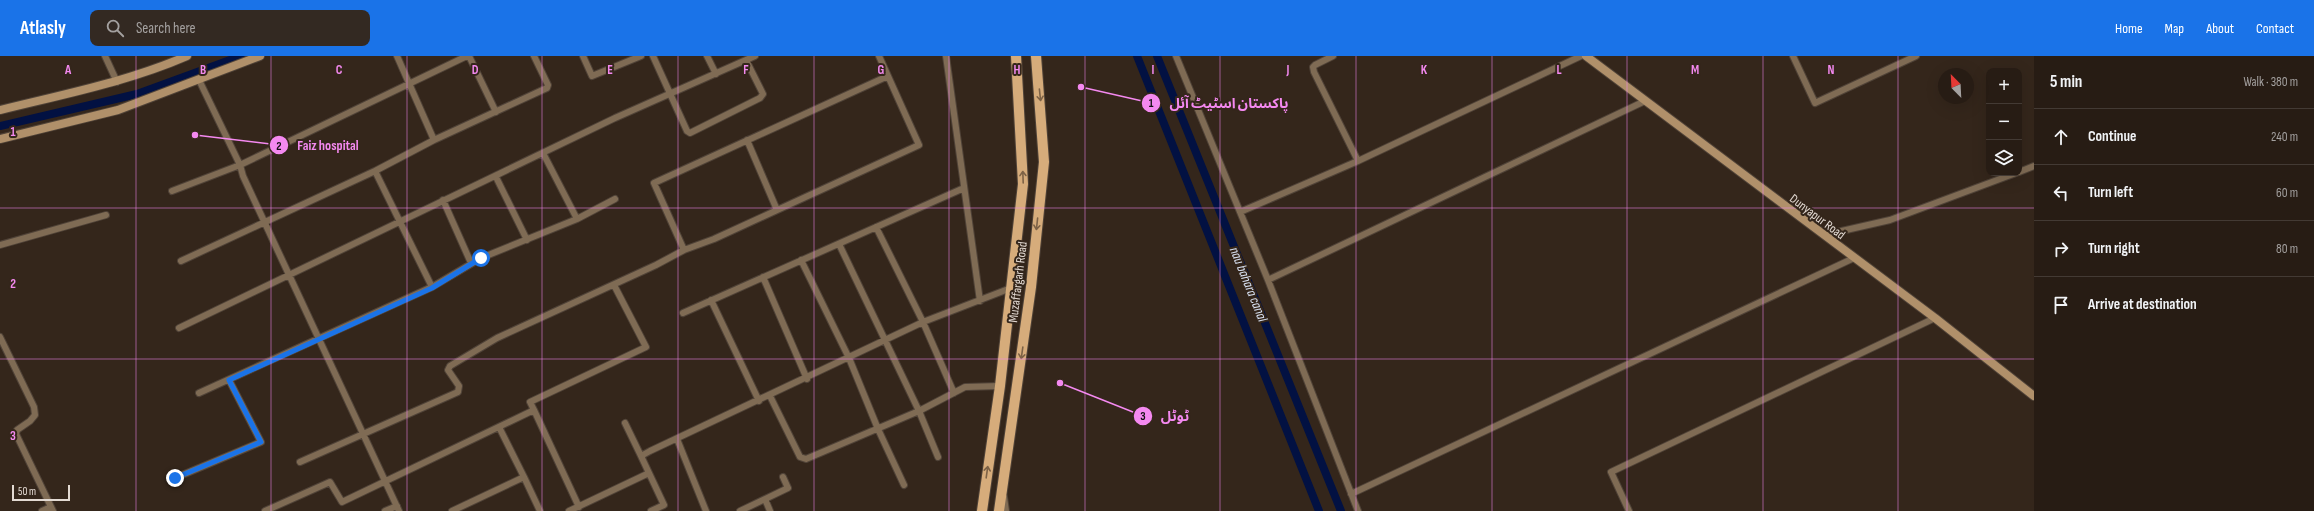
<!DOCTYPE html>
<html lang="en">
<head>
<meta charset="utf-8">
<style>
  body { margin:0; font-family:"Sofia Sans Condensed","Noto Sans Arabic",sans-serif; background:#332922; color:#f1f3f6 }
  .controls { position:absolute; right:12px; top:12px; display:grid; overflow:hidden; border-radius:8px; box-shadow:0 4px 16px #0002 }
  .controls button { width:36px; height:36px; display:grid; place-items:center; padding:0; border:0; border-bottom:1px solid #433a34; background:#271c14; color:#f1f3f6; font:20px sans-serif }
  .compass { position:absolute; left:1938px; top:12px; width:36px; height:36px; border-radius:50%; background:#271c14; box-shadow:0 4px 16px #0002; rotate:336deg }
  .scale { position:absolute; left:12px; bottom:10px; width:58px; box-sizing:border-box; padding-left:4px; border:2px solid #e3dad3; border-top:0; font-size:11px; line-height:14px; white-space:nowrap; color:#e3dad3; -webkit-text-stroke:3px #34261b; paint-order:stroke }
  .stop { position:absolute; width:12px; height:12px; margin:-9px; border:3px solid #1a73e8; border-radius:50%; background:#fff }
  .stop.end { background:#1a73e8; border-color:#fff; box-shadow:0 1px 4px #0008 }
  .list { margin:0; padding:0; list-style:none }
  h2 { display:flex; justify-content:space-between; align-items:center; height:52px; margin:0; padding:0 16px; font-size:17px }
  h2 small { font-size:13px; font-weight:400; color:#a4a1a0 }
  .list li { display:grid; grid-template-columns:26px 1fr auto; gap:12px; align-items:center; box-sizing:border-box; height:56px; padding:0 16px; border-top:1px solid #433a34 }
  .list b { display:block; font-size:15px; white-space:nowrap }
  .list em { font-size:13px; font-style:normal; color:#a4a1a0 }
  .icon { flex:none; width:22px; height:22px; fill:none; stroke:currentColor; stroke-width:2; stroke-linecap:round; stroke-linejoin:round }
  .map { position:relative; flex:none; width:2034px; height:455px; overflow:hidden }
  header { display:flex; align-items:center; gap:24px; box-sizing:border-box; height:56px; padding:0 20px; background:#1a73e8; color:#fff }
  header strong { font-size:19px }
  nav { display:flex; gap:22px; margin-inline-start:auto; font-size:14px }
  .search { width:280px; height:36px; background:#332922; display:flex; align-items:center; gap:10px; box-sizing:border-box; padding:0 14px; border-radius:8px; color:#a4a1a0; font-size:15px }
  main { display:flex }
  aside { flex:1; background:#271c14 }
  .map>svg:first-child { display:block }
</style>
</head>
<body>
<header>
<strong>Atlasly</strong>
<div class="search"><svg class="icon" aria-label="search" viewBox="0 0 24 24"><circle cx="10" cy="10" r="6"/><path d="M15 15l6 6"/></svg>Search here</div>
<nav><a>Home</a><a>Map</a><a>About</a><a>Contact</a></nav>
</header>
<main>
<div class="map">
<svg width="2034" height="455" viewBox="0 0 2034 455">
  <rect width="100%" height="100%" fill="#34261b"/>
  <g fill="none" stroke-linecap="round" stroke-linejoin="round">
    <path stroke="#021142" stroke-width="8" d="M1137,0L1319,455
      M1157,0L1341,455
      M0,70L137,38L241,0"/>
    <g stroke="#504338" stroke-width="8">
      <path id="street" d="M105,0L117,26
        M397,0L434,84
        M469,0L496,56
        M583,0L592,20L641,0
        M653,0L687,75L690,77L760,42L763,38L746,4
        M707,0L716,18
        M946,0L980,245
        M1176,0L1268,224L1358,455
        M1333,0L1315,9L1313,11L1314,16L1358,105
        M1793,0L1815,47L1916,0
        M747,84L777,154
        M543,97L577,163
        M375,115L432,231
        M2019,116L2034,110
        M496,121L527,184
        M172,135L240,109L199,24
        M443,144L471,207
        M1240,156L1358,105L1581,0
        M876,171L923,266L954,337
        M1824,179L1890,164L2016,117
        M839,188L919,355L938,401
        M0,189L106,159
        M684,194L654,127L888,20
        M801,204L849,302L878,373L904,429
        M181,205L375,115L434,84L547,32L548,29L534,0
        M763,221L807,323
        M1268,224L1645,45
        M711,244L759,345
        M683,257L964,132
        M179,272L615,62L755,0
        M0,281L34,351L35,359L30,365L17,374L16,378L53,455
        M199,337L432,231L481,202L577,163L615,143
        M770,340L800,401L806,403L919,355L965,331L1000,330
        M534,354L579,451
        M625,367L641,400
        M499,371L524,421
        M677,383L706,455
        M300,406L458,336L459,330L448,314L450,310L497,282L656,209L684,194L714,183L919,89L879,0
        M649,417L664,449L651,455
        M175,422L261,386L229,324
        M1351,438L1854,202
        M1004,441L1006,455
        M765,443L770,455
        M42,455L51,451
        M265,455L330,426L342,446L534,354L530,346L646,291L614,229
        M385,455L397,450
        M399,455L243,120L240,109L467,0
        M452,455L524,421L540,455
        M569,455L649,417L641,400L650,395L923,266L1011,232
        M740,455L788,432L783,421
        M1629,455L1611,416L1935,262"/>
    </g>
    <g stroke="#504338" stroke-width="10">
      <path id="secondary" d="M1586,0L1935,262L2034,340
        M0,54C64,38 127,26 187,0
        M0,83L118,54L260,0"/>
    </g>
    <g stroke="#504338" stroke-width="12">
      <path id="primary" d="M982,455L1000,330L1023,128L1016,0
        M999,455L1031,231L1044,106L1036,0"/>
    </g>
    <use href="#street" stroke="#7f6b54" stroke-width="6"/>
    <use href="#secondary" stroke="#b0906a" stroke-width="8"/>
    <use href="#primary" stroke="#d6ac7b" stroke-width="10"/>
  </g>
  <defs><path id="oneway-shaft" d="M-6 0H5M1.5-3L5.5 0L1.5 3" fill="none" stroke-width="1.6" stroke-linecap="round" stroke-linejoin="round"/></defs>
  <g stroke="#7d6246">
    <use href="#oneway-shaft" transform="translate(1040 39) rotate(84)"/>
    <use href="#oneway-shaft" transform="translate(1023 121) rotate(-92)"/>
    <use href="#oneway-shaft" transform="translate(1037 168) rotate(96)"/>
    <use href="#oneway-shaft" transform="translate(1022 297) rotate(98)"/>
    <use href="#oneway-shaft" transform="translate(987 416) rotate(-82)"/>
  </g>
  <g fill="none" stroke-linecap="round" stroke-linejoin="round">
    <path stroke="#1a73e8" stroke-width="5" d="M175,422L261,386L229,324L432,232L481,202"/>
  </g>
  <path fill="none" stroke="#f489f0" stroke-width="1" stroke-opacity="0.55" d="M136,0V455M271,0V455M407,0V455M542,0V455M678,0V455M814,0V455M949,0V455M1085,0V455M1220,0V455M1356,0V455M1492,0V455M1627,0V455M1763,0V455M1898,0V455M0,152H2034M0,303H2034"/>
  <g text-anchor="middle" stroke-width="4" stroke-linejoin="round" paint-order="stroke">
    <g font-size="13" fill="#e3dad3" stroke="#34261b">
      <text transform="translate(1818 160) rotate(37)" y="5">Dunyapur Road</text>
      <text transform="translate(1017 226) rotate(-83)" y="5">Muzaffargarh Road</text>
    </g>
    <g font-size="14" font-style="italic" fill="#d9e2f3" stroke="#34261b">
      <text transform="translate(1249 228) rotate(68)" y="5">nau bahara canal</text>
    </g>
  </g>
  <g font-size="13" text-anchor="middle" font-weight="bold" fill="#f489f0" stroke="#34261b" stroke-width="4" stroke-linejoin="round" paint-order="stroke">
    <text x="68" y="18">A</text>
    <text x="203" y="18">B</text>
    <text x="339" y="18">C</text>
    <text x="475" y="18">D</text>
    <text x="610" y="18">E</text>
    <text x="746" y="18">F</text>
    <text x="881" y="18">G</text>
    <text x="1017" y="18">H</text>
    <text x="1153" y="18">I</text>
    <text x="1288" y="18">J</text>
    <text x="1424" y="18">K</text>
    <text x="1559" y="18">L</text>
    <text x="1695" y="18">M</text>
    <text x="1831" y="18">N</text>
    <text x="13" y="80">1</text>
    <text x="13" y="232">2</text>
    <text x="13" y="384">3</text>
  </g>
  <path fill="none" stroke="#f489f0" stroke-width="1.5" d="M1081 31L1151 47M195 79L279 89M1060 327L1143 360"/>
  <g fill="#f489f0" stroke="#34261b" stroke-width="1.5">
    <circle cx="1081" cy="31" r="4"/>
    <circle cx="195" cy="79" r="4"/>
    <circle cx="1060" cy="327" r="4"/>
    <circle cx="1151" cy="47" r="10"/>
    <circle cx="279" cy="89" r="10"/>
    <circle cx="1143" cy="360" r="10"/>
  </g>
  <g font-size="12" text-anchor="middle" font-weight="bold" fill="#111">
    <text x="1151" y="51">1</text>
    <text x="279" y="94">2</text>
    <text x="1143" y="364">3</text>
  </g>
  <g font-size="14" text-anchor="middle" font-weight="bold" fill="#f489f0" stroke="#34261b" stroke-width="4" stroke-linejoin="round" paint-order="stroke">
    <text x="1229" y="52">پاکستان اسٹیٹ آئل</text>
    <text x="328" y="94">Faiz hospital</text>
    <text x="1175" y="365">ٹوٹل</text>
  </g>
</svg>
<div class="controls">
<button>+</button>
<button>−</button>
<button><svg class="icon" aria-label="layers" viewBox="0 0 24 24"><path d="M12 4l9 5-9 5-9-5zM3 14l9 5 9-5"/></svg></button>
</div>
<svg class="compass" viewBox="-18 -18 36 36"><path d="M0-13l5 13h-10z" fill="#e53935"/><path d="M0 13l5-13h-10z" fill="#a4a1a0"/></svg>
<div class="scale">50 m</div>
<div class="stop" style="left:481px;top:202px"></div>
<div class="stop end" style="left:175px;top:422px"></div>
</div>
<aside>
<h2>5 min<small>Walk · 380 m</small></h2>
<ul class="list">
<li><svg class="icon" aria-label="ahead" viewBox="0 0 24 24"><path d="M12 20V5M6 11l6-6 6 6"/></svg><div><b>Continue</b></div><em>240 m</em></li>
<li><svg class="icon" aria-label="left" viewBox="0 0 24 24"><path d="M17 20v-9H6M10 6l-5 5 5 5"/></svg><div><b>Turn left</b></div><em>60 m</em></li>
<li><svg class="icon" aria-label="right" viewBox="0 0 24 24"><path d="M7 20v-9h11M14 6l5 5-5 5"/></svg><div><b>Turn right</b></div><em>80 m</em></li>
<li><svg class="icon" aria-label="arrive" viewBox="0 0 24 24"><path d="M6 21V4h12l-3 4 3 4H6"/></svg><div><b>Arrive at destination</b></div></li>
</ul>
</aside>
</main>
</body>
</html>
